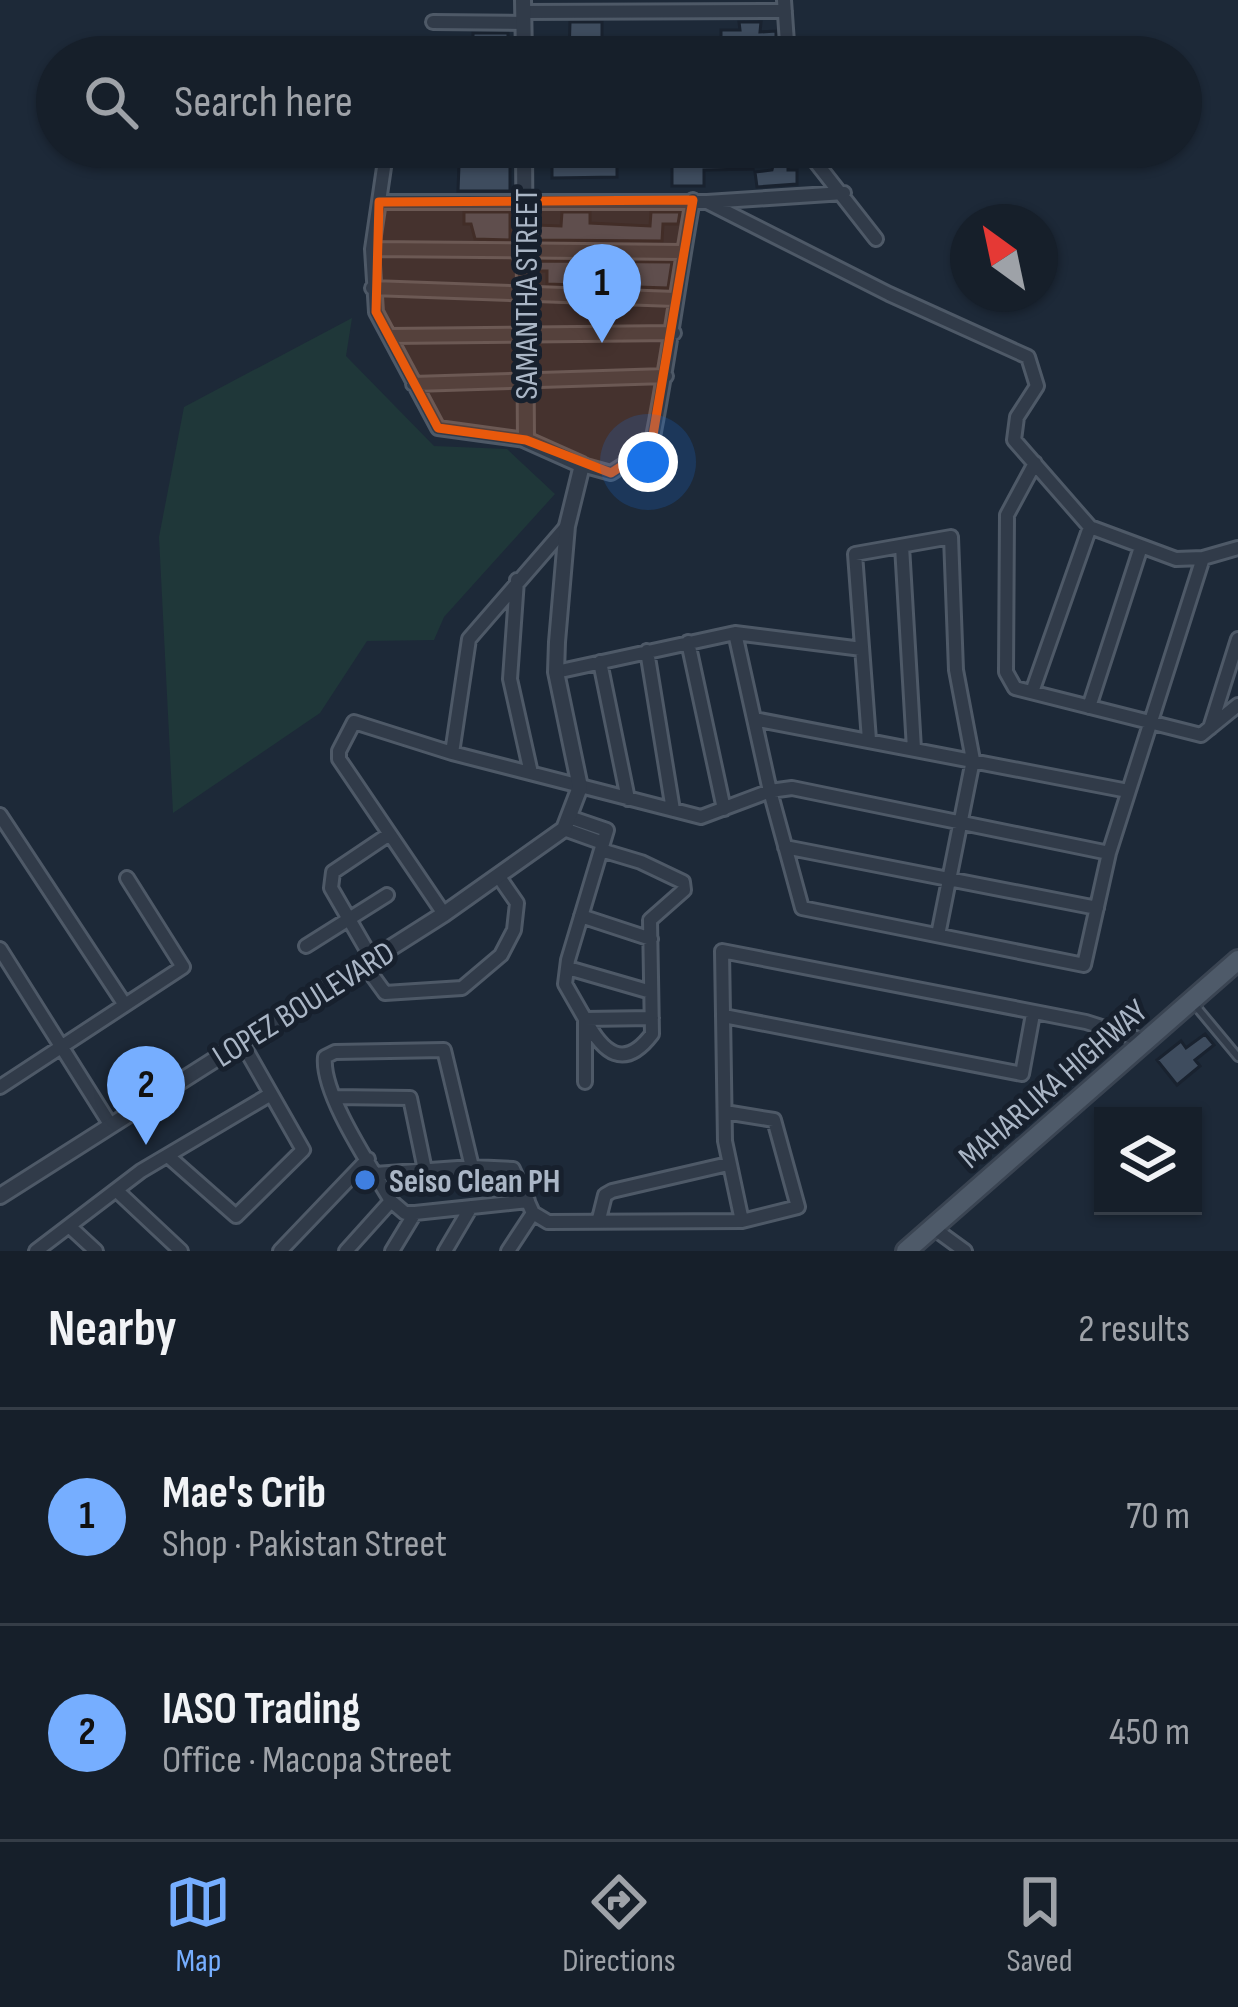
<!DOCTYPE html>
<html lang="en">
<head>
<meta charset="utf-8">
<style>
  body { margin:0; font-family:"Sofia Sans Condensed",sans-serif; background:#232c36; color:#f1f3f6 }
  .controls { position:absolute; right:36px; bottom:36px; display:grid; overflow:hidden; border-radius:0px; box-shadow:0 3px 9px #0004 }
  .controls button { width:108px; height:108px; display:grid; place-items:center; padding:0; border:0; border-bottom:3px solid #353d47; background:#161f2a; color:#f1f3f6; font:60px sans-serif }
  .compass { position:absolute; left:950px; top:204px; width:108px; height:108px; border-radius:50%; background:#161f2a; box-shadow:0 3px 9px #0004; rotate:327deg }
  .you { position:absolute; left:648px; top:462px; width:42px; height:42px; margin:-30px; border:9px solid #fff; border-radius:50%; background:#1a73e8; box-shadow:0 0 0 18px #1a73e833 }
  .badge { display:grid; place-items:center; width:78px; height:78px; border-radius:50%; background:#76aeff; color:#111; font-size:39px; font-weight:700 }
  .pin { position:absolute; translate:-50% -99px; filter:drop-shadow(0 3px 6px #0008) }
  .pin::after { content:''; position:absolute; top:63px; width:42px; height:36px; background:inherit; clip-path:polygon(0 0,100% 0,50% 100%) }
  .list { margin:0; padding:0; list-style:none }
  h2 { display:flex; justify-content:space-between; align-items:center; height:156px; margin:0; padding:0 48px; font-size:51px }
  h2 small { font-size:39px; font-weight:400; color:#9ea2a8 }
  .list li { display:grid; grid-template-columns:78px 1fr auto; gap:36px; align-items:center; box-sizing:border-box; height:216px; padding:0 48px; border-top:3px solid #353d47 }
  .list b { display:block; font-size:45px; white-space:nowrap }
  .list p { margin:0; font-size:39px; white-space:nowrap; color:#9ea2a8 }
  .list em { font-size:39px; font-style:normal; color:#9ea2a8 }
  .icon { flex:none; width:66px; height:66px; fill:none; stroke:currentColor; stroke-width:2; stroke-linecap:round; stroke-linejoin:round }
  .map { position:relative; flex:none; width:1238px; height:1251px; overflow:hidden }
  .search { position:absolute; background:#161f2a; box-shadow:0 3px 9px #0004; left:36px; right:36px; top:36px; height:132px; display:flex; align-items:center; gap:30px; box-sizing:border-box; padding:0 42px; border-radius:66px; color:#9ea2a8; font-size:45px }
  .sheet { height:588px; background:#161f2a }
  nav { display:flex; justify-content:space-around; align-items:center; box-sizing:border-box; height:168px; border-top:3px solid #353d47; background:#161f2a; font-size:33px; color:#9ea2a8 }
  nav a { display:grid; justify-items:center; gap:6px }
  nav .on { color:#76aeff }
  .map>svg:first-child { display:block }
</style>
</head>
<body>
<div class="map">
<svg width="1238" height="1251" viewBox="0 0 1238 1251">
  <rect width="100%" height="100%" fill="#1d2938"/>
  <path fill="#1f3739" d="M352,318L346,356L434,446L507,449L555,494L444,617L434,640L367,641L320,713L173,813L159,537L184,407Z"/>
  <path fill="#3e4c5e" stroke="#19222f" stroke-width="3" d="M570,22H602V43H618V57H569Z
    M739,22H761L760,32L776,31V42L738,43V49H721V30H740Z
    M473,33H508V57L457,51L458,41H473Z
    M784,152H788V170H797V184L757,187L755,172L772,170L775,157Z
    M752,158L753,169L704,170V186H672V160Z
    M617,161V177L552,178V163Z
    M510,164V191H458L459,165Z
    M464,212H510V240L475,239L471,224H464Z
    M562,212H590V223L650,226L651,212H680L678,224H663L662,241L536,240V225L561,226Z
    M536,261L672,262L668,288L547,284V271H536Z
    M1205,1034L1214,1045L1195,1060L1200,1066L1177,1085L1157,1060L1181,1041L1186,1048Z"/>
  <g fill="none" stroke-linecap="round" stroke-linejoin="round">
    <g stroke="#4e5967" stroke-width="12">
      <path id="service" d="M1194,1004L1238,1057"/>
    </g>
    <g stroke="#4e5967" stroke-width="18">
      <path id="minor" d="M784,0L788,57
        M523,12L785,11
        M433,22L524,23
        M387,147L372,249L376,312L438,428L526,440
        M804,147L876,239
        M386,156L775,147
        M379,202H707L844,193
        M707,202L889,294L1028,357L1037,386L1017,417L1014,440L1090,527L1176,559L1203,558L1238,548
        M372,249L683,252
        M372,288L675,299
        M389,336L674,333
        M413,384L666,376
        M1035,463L1007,515L1006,672L1015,688L1201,735L1238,705
        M582,465L611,473L651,447C668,364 678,282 693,200
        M902,546L914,749
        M517,580L510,679L531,773
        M735,633L770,791L802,908L1084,965L1109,853L1203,558
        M688,642L724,809
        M647,651L673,810
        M600,662L628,799
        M556,672L735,633L862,649
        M1032,692L1090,527
        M1089,707L1141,547
        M754,719L1128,791
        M1210,728L1238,639
        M869,740L855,554L951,537L956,670L973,760L938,935
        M452,753L469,639L567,526
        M0,815L125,1005
        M569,817L607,830L568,960L565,984L585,1019L652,1018
        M564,829L603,843
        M785,847L1097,908
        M444,914L339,759V751L354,722L452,753L701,817L770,791L792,788L1109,853
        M581,916L651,939
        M306,946L387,895
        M0,949L110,1124
        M372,959L331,888L333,872L388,835
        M364,964L385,993L462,988L501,955L514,930L517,903L499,877
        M568,968L651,992
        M724,1016L1022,1074L1033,1014
        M585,1082V1019C603,1053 624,1071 652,1034L650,920L684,890L683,882L641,862L601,850
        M0,1087L183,967L127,878
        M334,1097L410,1098L425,1170
        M168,1156L236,1216L303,1150L241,1041
        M472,1167L444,1050L335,1052L325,1057C321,1094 372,1168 391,1201L405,1213H415L528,1201
        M375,1174L472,1167L513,1169L533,1213L548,1222L742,1221L798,1207L774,1120L725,1112
        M116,1190L181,1251
        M599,1219L605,1195L612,1191L728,1164
        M742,1221L725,1141L722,951L1086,1022L1145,1041
        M69,1226L96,1251
        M932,1227L965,1251
        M36,1251L141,1171L271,1094
        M280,1251L368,1159
        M346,1251L391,1201
        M392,1251L415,1213
        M445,1251L471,1207
        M508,1251L533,1213"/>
    </g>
    <g stroke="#4e5967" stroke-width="20">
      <path id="tertiary" d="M523,0L524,57
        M0,1196L444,914L564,829L580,787L556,672L557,642L567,526L582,465L526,440L524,147"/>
    </g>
    <g stroke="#3a4452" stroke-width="24">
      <path id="primary" d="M906,1251L1238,960"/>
    </g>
    <use href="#service" stroke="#313b49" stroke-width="6"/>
    <use href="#minor" stroke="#313b49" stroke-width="12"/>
    <use href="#tertiary" stroke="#313b49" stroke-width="14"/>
    <use href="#primary" stroke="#4e5a69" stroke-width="18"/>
  </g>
  <path fill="#e8590c" fill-opacity="0.2" stroke="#e8590c" stroke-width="9" stroke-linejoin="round" d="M693,200L651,447L611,473L526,440L438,428L376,312L379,202Z"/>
  <circle fill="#3f7fe0" stroke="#17202d" stroke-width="4.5" cx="365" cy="1180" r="12"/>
  <g text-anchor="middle" stroke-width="10" stroke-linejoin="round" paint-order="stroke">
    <g font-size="33" fill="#aab6c6" stroke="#17202d">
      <text transform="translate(525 294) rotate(-90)" y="12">SAMANTHA STREET</text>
      <text transform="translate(303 1003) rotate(-32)" y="12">LOPEZ BOULEVARD</text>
      <text transform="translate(1052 1083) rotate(-41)" y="12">MAHARLIKA HIGHWAY</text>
    </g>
    <g font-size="33" font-weight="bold" fill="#aab6c6" stroke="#17202d" text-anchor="start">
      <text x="389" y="1192">Seiso Clean PH</text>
    </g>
  </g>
</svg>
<div class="controls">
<button><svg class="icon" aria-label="layers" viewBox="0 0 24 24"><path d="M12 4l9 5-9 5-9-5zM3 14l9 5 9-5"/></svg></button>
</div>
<svg class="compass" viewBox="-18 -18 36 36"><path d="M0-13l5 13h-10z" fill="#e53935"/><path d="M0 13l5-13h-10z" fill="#9ea2a8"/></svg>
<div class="you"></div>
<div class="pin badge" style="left:602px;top:343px">1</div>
<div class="pin badge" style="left:146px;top:1145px">2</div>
<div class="search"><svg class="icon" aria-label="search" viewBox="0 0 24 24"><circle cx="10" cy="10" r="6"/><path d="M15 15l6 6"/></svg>Search here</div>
</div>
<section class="sheet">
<h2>Nearby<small>2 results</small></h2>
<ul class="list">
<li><span class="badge">1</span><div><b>Mae's Crib</b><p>Shop · Pakistan Street</p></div><em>70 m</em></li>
<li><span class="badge">2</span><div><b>IASO Trading</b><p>Office · Macopa Street</p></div><em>450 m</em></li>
</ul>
</section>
<nav>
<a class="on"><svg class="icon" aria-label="map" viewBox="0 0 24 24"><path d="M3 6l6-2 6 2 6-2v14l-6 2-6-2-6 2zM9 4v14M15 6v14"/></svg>Map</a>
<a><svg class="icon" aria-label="directions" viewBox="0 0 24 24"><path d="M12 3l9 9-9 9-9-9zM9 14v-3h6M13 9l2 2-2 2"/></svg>Directions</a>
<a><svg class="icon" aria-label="saved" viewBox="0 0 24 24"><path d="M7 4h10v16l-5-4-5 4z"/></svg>Saved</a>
</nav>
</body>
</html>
